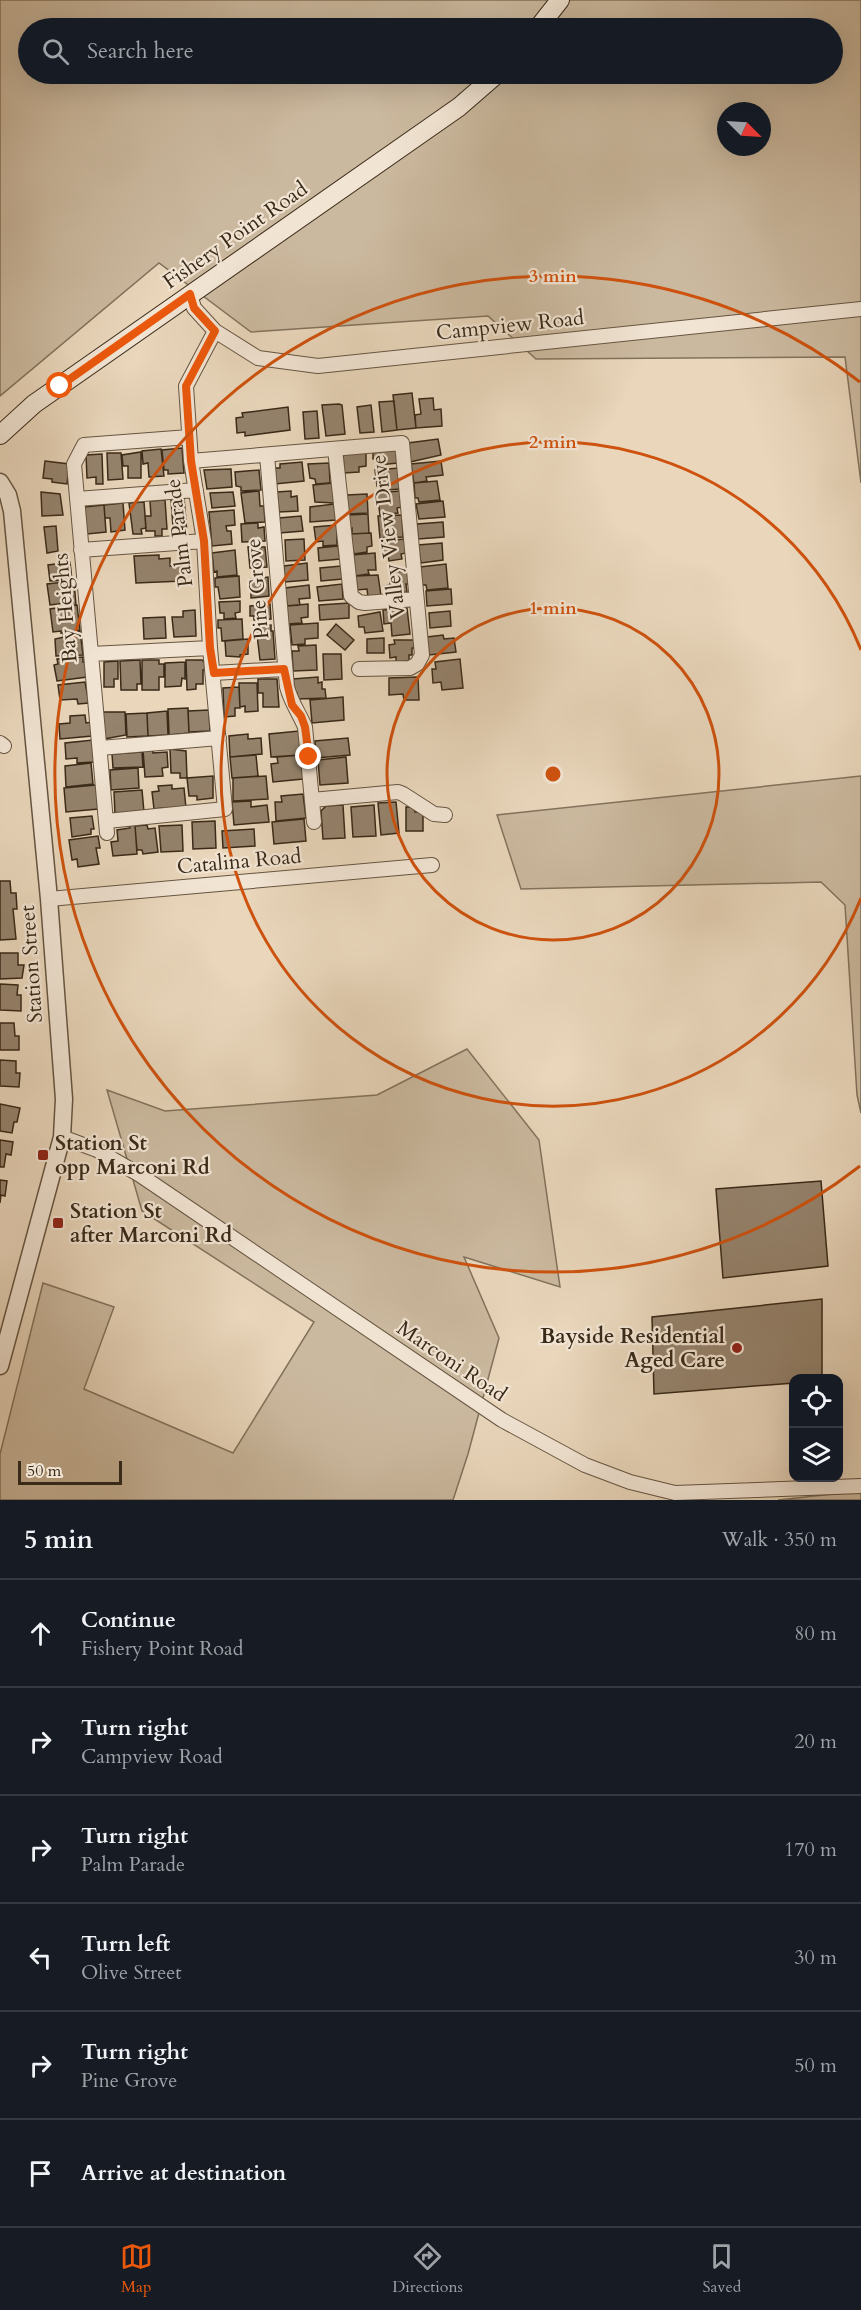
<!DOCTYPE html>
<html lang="en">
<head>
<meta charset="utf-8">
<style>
  body { margin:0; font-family:Cardo,serif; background:#242831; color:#f1f3f6 }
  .controls { position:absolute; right:18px; bottom:18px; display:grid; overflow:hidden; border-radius:12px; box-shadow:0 6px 24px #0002 }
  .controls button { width:54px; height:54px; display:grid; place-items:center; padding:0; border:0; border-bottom:2px solid #363941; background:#171b24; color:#f1f3f6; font:30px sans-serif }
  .compass { position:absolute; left:717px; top:102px; width:54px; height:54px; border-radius:50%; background:#171b24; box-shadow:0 6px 24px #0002; rotate:114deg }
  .scale { position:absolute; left:18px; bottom:15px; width:104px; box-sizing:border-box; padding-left:6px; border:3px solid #3a2a18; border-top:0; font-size:16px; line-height:21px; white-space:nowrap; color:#3a2a18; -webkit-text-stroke:4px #f1e4d3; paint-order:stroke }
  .stop { position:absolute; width:18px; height:18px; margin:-14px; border:4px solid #ea580c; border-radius:50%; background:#fff }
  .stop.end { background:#ea580c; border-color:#fff; box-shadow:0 2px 6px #0008 }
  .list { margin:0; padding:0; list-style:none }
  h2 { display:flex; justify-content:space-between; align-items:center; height:78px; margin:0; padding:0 24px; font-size:26px }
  h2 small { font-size:20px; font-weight:400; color:#9ea1a6 }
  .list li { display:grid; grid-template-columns:39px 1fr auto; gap:18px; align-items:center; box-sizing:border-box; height:108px; padding:0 24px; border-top:2px solid #363941 }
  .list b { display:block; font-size:22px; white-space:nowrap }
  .list p { margin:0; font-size:20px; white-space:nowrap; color:#9ea1a6 }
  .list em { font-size:20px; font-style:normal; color:#9ea1a6 }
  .icon { flex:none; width:33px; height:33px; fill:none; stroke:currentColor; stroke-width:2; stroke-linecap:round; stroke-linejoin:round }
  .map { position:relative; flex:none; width:861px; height:1500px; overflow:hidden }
  .search { position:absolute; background:#171b24; box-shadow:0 6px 24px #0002; left:18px; right:18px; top:18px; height:66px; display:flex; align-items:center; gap:15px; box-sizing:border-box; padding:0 21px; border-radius:33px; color:#9ea1a6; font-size:22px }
  .sheet { height:726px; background:#171b24 }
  nav { display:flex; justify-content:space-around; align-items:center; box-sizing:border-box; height:84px; border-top:2px solid #363941; background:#171b24; font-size:16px; color:#9ea1a6 }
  nav a { display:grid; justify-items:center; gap:3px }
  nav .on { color:#ea580c }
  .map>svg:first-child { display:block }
</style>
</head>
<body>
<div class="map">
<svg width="861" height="1500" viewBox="0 0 861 1500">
  <rect width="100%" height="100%" fill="#e9d6bb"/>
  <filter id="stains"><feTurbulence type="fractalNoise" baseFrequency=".00333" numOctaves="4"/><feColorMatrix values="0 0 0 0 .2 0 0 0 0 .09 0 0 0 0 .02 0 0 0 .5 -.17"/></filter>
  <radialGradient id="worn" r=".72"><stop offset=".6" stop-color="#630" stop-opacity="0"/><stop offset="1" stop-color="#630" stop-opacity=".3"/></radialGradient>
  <path fill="#cbb99f" stroke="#82725c" stroke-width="1.5" fill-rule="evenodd" d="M0,0H861V483L845,357L536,359L488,316L251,332L159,263L0,396ZM28,28H832V74H28ZM726,111H762V147H726Z
    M861,776V1113L857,1095L845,905L821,882L521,889L497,815Z
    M467,1049L539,1140L560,1287L464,1257L499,1338L468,1454L453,1500H0V1454L43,1283L114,1307L84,1389L233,1453L314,1322L142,1211L107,1090L165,1111L377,1095Z
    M861,1491V1500H778Z"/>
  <path fill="#95836d" stroke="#3a2a18" stroke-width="1.5" d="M412,393L416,428L397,430L393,395Z
    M433,398L434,410L441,409L442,426L416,428L415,415L421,414L419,399Z
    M394,401L397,430L382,432L379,402Z
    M339,404L342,405L345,434L326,436L322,405Z
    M371,405L374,432L360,433L357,407Z
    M288,407L290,430L245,436V432L237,433L236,418L243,417L242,413Z
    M317,411L319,438L305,439L303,412Z
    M438,439L441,455L410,462L408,443Z
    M182,448L184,473L168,474V470H164L162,450Z
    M161,449L164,476L149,477L148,463L143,464L142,451Z
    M397,450L398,463L378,465V459H373V452Z
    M141,452V478H128V466H123L122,455Z
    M366,452V466L359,467V472L344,473L343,454Z
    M107,453H121L123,479L108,480Z
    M102,454L103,484H96V477L87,478L86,455Z
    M45,461L69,464L67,484L52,482V479L43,478Z
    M441,461L443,475L426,477L427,481L414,483L411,464Z
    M302,462L304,481L275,484L274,468H280V464Z
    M329,463L330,483L316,484L315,479L310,478L308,464Z
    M399,468L400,489L387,490L386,485L377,486L375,470Z
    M231,469L232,487L207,489L204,470Z
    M259,470L261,490L241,491V487L236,486L235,472Z
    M437,481L440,500L419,502L418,498H415L414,483Z
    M333,483L334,503L315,502L313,485Z
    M259,491L260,506H264L265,522L245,523L241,493Z
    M291,491V497L297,496L298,511L279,512L277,492Z
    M400,491L402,507L397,508L398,513L380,515L377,493Z
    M41,492L60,494L63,515L42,516Z
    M233,492L235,506L212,508L210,493Z
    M367,494L368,513L347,514V495Z
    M184,498L187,533H183L182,527L173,528L171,499Z
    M165,500L167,529H162V536H155V531H146L145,516H151L150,501Z
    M443,501L445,517L419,519L416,504Z
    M144,502L146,528L141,529L142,534H133L129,503Z
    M123,503L125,530L111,532L110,518H105L104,505Z
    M334,504L336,520L310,522V507Z
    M104,505L106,532L87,534L84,507Z
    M234,510L235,525L226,526L227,531H231L232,544L212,546L209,512Z
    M368,514L369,533L352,534V528L349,529L348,515Z
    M402,515L403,537L380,538L378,516Z
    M301,516L303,531L280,533L279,518Z
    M443,522L444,537L418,539L417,524Z
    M258,523V528L264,527L265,541L242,542L241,524Z
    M337,525V545L323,546V541L316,542L314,527Z
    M56,526L58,551L47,553L44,527Z
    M371,533L372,546L367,547V552L354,554L350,534Z
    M304,539L305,560L286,561L285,540Z
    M405,539L406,553L401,554L402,559L389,561L388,555H382L381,541Z
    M442,543L443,560L421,563L418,545Z
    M338,546L340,559L319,561L318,548Z
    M248,547H265L267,567L250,568Z
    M235,550L237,575L217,577V571L214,572L212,553Z
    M375,553L376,570H368L369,574L354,576L352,555Z
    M159,555V559L170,558V566H183V581L136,583L134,556Z
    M70,562L72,580L50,581L48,565Z
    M307,563L308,580L285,582L284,566Z
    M446,564L448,588L427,590L426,585H422L420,567Z
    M341,566L342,579L321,581L320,568Z
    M408,571L409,584H406L407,592L386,596L384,586L390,585V572Z
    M378,575L381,596L368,597L367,589L357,590L356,576Z
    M239,576L240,597L220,599L218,587H215V578Z
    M268,577L269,596L251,598V579Z
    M74,581L76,605L65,606V603L50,605L47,584Z
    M342,584L343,599L319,601L317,587Z
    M309,585L310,598L299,599L300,605L287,606L285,588Z
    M451,589L452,604L427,606L426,591Z
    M240,601V612L235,613L236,618L224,619V613H220L219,602Z
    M349,603V618L320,620L319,605Z
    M270,604L271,619L254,620V616H250V606Z
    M308,604V617L301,618L302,623L288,624L286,606Z
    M77,605L80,630L61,633V631L53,632L50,609Z
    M407,608L410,634L392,636L391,623L384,624L383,610Z
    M195,610L196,636L174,637L172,617H183V611Z
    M450,611L451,626L430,628L429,613Z
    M380,612L383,631L365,633L364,627H359L358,616Z
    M165,617L166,638L144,639L143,618Z
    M242,619L243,639L222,641L221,628H218V620Z
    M318,623V638L305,639V644L292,645L290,625Z
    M336,624L354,640L345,650L327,635Z
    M271,625V631H273L275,659L260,660L256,626Z
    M80,631L83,655L56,656L55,639L64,637L63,633Z
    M443,635L444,639L454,638L456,652L429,655L427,637Z
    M384,638V653H367V639Z
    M248,639V654L240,655V657L226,656L225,641Z
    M394,640H414V648H412V655H409V661L396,662V657L390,658L389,645L395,644Z
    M316,645L317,670L293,671L292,651H299L298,646Z
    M323,654H341L342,679L324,680Z
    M83,657V662H86L87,677L57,681L54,665L58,664L57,659Z
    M460,659L463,688L442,690L441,682L433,683L432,669H436L435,662Z
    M140,660L141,684H137V690H121L120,661Z
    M142,660H159V664H164V677H159V690H142Z
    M186,660H202L206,664V670H203V684H196V689L187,690Z
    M118,661V679H114V687H104V662Z
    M185,662V679L182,678L181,686L165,687V663Z
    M318,677V683L322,682V689H325L326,698L297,699V693H293V679Z
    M418,677L419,700H404L403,694L389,695V678Z
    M258,679H277L279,707H263V693H258Z
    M85,682L89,703L78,704L77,699L60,700L58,685Z
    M239,683H257L258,711L245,712V706L240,707Z
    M239,687L240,708H235V716L224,717L223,688Z
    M343,697L344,720L312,723L310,700Z
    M188,708L189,733L169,735L168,709Z
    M209,710L210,731L189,732L188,711Z
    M167,711L168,735L148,736L147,713Z
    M103,712H125L126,735L104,739Z
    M147,713L148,736L127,737L126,714Z
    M85,715L86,723L92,722V736L60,739L59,724L70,723V716Z
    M299,731L301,755L271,757L269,734Z
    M248,734V739L261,738L262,754L230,757L229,736Z
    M348,738L350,755L316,758L315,741Z
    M93,740L94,762L77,763V758L66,759L65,743Z
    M153,749V753L167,752L168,767L162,768L163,776L145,777L143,750Z
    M170,749L186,751L187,778H180V773H171Z
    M142,752L143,767L113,768L112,754Z
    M256,755L258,776L232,778L230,757Z
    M301,755L303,779L273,782L271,764L278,763L277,757Z
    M346,757L348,783L320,785L318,760Z
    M91,763L93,784L66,787L65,766Z
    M138,768L139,788L111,790L110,770Z
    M213,776V798L197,800V796H189L187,778Z
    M266,776L268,799L233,801V778Z
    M96,785L98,809L66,812L64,788Z
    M172,785V789L184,788L186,808L162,810V808L154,809L152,792L159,791L158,786Z
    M142,790L144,812L115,814L114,792Z
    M303,794L306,818L276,821L275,802H282L281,796Z
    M251,801V807L267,805L269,822L234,825L232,802Z
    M396,802L399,833L381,835L378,803Z
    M343,805L345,838L323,839L321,811L326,806Z
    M374,805L376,836L353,837L351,807Z
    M406,807H414L415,812H423V831H406Z
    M92,816L94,829H91V834L72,837L70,818Z
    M304,819L306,841L274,844L272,822Z
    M215,821L216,848L193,849L192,822Z
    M129,825H135L137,854L113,856L111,842L118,841L117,830L130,828Z
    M147,825L148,829L155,828L158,852L143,854L142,850H137L135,826Z
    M182,825L183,851L161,852L159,826Z
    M254,829L255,846L223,848L222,831Z
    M98,836L100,848H96L99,864L78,867L77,859L72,860L69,840Z
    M0,881H10L11,893H16L17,909H13L16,939L0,940Z
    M0,953H18V965H24L22,978L0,979Z
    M0,984L18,985L17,995H21V1011L0,1010Z
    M0,1023H14L15,1036H19V1050H0Z
    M0,1060L16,1061V1073H20L19,1087L0,1086Z
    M0,1104L20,1108L17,1122H14L12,1133L0,1131Z
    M0,1140L13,1142L11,1155L6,1154L4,1167H0Z
    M0,1180L7,1181L5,1196L1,1195L0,1203Z
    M821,1181L828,1266L723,1278L716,1189Z
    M822,1299V1378H794V1383L654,1394L652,1317Z"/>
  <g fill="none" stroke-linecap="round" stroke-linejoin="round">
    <g stroke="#665541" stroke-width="16">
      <path id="minor" d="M190,294L194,308L215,331L258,358L318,366L861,309
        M335,449L351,596L359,602L365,603L416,599
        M267,455L287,687C291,702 299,713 305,727L314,822
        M191,461L402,443L422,655L417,664L410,668L359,669
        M77,499L196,490
        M81,550L204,541
        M91,654L210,648
        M214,673L284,669
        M0,743L4,746
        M100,748L219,738
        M312,800L398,792L403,794L434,814L445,815
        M107,821L225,809L210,648L204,541L191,461L186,386L215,331
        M107,833L74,464L84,445L189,437
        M49,899L432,865
        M62,1137L97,1150L140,1175L502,1420L585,1465L630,1482L675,1493L861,1486"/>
    </g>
    <g stroke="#665541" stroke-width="19">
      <path id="tertiary" d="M0,482L8,495L12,511L49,899L64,1099L62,1137L0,1366"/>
    </g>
    <g stroke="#3a2a18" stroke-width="20">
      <path id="secondary" d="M538,28L560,0
        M0,435L34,404L459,107L497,74"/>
    </g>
    <use href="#minor" stroke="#f1e4d3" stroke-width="14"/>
    <use href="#tertiary" stroke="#f1e4d3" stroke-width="16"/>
    <use href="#secondary" stroke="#f1e4d3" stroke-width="18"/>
  </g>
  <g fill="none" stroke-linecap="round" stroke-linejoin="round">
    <path stroke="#ea580c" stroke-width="8" d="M60,386L190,294L194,308L215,331L186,386L191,461L204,541L210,648L214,673L284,669L292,705L301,716L305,727L309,757"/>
  </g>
  <g fill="none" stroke="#ce520e" stroke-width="3">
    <circle cx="553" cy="774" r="166"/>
    <path d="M861 898A332 332 0 1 1 861 650"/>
    <path d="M860 1166A498 498 0 1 1 860 382"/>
  </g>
  <g fill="#8f2418" stroke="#f1e4d3" stroke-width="2">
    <rect x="37" y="1149" width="12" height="12" rx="3"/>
    <rect x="52" y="1217" width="12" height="12" rx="3"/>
    <circle cx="737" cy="1348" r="6"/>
  </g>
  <g text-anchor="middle" stroke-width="4.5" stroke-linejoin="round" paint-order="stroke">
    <g font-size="21" fill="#3a2a18" stroke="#f1e4d3">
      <text transform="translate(235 235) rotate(-35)" y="7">Fishery Point Road</text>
      <text transform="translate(510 325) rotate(-6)" y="7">Campview Road</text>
      <text transform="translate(179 533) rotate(-97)" y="7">Palm Parade</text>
      <text transform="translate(388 537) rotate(-97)" y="7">Valley View Drive</text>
      <text transform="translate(257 589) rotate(-95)" y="7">Pine Grove</text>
      <text transform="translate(65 608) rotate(-95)" y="7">Bay Heights</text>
      <text transform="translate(239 861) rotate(-5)" y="7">Catalina Road</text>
      <text transform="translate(31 964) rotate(-94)" y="7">Station Street</text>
      <text transform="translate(452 1361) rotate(34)" y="7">Marconi Road</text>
    </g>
    <g font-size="21" font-weight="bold" fill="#3a2a18" stroke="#f1e4d3" text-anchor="start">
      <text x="55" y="1150">Station St<tspan x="55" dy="24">opp Marconi Rd</tspan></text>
      <text x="70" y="1218">Station St<tspan x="70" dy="24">after Marconi Rd</tspan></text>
      <text x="725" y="1343" text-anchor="end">Bayside Residential<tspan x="725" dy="24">Aged Care</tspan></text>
    </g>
  </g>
  <circle cx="553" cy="774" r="9" fill="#ce520e" stroke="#f1e4d3" stroke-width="3"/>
  <g font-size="18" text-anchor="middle" font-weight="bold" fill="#ce520e" stroke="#f1e4d3" stroke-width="4.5" stroke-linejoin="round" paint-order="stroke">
    <text x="553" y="282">3 min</text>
    <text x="553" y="448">2 min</text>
    <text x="553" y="614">1 min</text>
  </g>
  <rect width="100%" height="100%" filter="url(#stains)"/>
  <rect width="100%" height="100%" fill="url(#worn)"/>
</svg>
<div class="controls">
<button><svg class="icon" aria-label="locate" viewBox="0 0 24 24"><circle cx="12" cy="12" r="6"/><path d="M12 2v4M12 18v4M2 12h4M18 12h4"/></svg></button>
<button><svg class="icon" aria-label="layers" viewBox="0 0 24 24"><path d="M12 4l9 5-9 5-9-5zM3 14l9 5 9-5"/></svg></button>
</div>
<svg class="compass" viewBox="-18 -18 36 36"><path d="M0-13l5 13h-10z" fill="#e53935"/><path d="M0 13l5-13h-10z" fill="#9ea1a6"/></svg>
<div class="scale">50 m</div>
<div class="stop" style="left:60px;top:386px"></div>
<div class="stop end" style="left:309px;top:757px"></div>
<div class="search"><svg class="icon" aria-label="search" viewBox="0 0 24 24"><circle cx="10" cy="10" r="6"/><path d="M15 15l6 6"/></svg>Search here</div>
</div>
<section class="sheet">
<h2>5 min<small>Walk · 350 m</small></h2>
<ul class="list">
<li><svg class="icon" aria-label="ahead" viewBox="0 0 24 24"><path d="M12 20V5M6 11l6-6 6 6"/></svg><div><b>Continue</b><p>Fishery Point Road</p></div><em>80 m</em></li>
<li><svg class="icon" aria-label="right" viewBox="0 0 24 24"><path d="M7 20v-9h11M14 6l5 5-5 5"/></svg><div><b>Turn right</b><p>Campview Road</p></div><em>20 m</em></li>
<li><svg class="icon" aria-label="right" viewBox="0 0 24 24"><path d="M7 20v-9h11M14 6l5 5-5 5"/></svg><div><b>Turn right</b><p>Palm Parade</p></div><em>170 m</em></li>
<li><svg class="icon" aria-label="left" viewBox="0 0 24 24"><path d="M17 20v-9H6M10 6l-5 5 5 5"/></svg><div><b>Turn left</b><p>Olive Street</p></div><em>30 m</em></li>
<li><svg class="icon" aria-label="right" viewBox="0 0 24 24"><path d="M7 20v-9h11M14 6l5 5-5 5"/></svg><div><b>Turn right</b><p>Pine Grove</p></div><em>50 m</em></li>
<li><svg class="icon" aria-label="arrive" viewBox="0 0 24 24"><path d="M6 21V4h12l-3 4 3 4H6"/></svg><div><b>Arrive at destination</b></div></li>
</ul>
</section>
<nav>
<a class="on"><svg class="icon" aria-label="map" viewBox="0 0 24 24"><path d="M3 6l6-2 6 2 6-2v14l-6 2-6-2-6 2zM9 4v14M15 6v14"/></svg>Map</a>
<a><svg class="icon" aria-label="directions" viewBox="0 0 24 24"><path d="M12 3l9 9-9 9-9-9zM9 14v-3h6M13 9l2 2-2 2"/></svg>Directions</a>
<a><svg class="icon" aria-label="saved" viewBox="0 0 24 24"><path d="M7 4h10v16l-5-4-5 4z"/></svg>Saved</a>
</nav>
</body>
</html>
